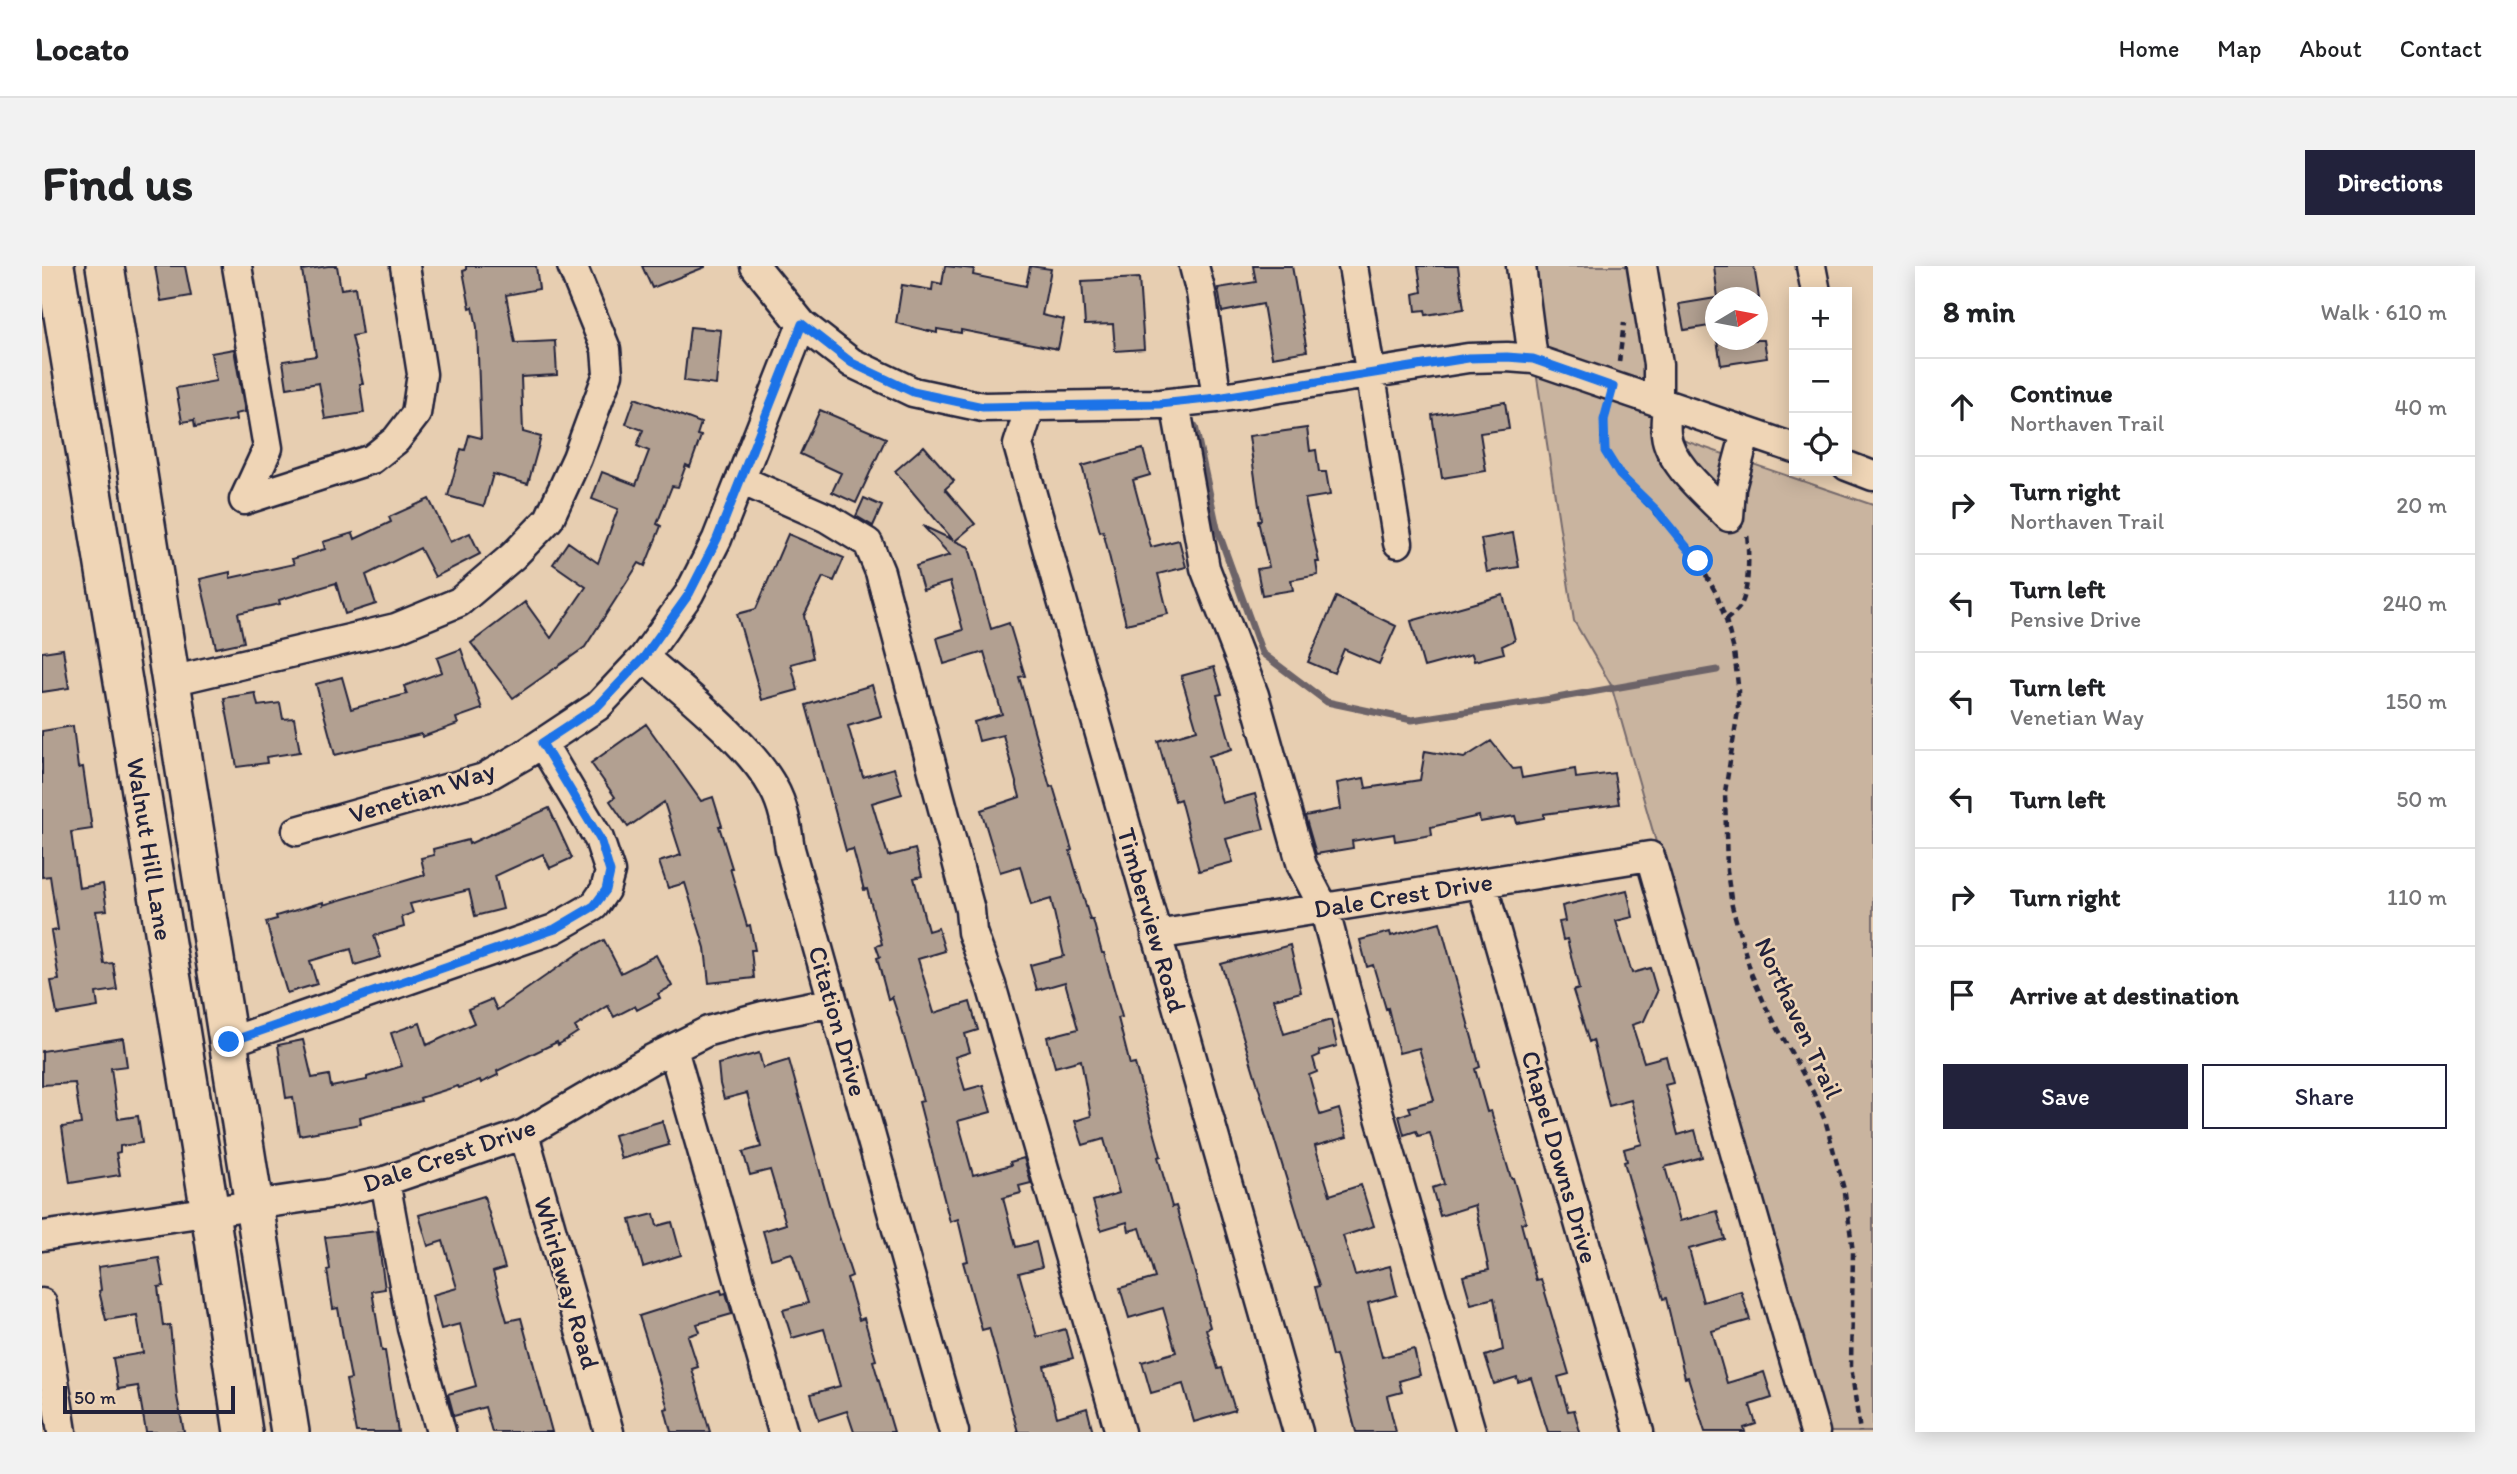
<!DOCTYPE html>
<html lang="en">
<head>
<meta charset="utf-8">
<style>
  body { margin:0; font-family:Itim,sans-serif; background:#f2f2f2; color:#202124 }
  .controls { position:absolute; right:21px; top:21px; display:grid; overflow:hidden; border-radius:0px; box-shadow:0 4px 18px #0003 }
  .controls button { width:63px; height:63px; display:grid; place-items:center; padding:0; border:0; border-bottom:2px solid #e0e0e0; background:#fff; color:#202124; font:35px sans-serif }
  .compass { position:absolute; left:1663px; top:21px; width:63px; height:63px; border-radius:50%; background:#fff; box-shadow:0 4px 18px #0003; rotate:80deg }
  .scale { position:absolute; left:21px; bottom:18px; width:172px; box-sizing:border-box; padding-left:7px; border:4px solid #22223b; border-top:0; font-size:19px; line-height:24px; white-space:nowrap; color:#22223b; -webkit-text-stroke:5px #efd5b6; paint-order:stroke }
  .stop { position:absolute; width:21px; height:21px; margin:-16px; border:5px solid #1a73e8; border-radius:50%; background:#fff }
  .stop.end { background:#1a73e8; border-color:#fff; box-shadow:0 2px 7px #0008 }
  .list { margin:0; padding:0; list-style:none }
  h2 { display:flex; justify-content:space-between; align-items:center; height:91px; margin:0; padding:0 28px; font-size:30px }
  h2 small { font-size:23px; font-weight:400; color:#757577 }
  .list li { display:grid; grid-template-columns:46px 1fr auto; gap:21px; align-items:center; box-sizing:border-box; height:98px; padding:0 28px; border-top:2px solid #e0e0e0 }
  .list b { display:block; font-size:26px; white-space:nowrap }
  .list p { margin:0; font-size:23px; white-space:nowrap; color:#757577 }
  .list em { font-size:23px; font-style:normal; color:#757577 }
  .actions { display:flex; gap:14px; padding:21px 28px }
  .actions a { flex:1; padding:16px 0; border:2px solid #22223b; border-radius:0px; text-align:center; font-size:24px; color:#22223b }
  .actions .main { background:#22223b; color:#fff }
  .icon { flex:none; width:38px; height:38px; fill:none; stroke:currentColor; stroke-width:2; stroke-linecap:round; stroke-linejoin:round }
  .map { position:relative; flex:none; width:1831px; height:1166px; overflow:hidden; border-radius:0px }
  header { display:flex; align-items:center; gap:42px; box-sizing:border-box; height:98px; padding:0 35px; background:#fff; border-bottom:2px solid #e0e0e0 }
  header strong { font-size:33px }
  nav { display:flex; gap:38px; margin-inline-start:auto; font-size:24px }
  .intro { display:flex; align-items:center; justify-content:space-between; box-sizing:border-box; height:168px; padding:0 42px }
  h1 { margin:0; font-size:49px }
  .button { padding:18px 32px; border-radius:0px; background:#22223b; color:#fff; font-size:24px; font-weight:700 }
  main { display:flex; gap:42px; padding:0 42px }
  aside { flex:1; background:#fff; border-radius:0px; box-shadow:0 4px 18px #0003 }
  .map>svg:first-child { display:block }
</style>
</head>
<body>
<header>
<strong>Locato</strong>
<nav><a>Home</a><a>Map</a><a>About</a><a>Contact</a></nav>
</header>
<div class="intro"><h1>Find us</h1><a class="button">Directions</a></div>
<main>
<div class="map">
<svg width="1831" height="1166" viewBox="0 0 1831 1166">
  <rect width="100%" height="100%" fill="#e7ceb1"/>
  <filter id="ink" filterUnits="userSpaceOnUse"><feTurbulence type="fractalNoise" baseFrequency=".0143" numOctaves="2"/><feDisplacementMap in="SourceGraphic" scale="14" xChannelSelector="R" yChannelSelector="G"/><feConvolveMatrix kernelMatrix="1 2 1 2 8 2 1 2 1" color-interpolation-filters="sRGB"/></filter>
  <g filter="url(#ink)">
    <path fill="#c9b49f" stroke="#766b6d" stroke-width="2" d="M1478,0H1590L1617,166L1831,239V1166H1783L1569,419L1532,355Z"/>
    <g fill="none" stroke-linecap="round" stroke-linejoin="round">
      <path stroke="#6c6368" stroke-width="7" d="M1153,160L1175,262L1220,387L1285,436L1370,454L1509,433L1675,404"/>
    </g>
    <path fill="#b2a091" stroke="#22223b" stroke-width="2" d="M113,0H143L149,30L119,35Z
      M286,0H295L299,23L313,21L320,68L310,70L321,118H318L322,147L283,153L277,117L245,122L241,95L274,90L260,4Z
      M424,0H494L497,23L464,29L473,77L513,75L515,109L479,111L481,166L499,171L486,218L451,208L442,240L406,230L419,183L423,184L427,169L439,172L435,61L431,41L428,42L421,5L424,4Z
      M600,0H663V1L610,22Z
      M903,0L932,3L931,9L984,20L988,0L1009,3L1000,49L1022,54L1016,83L919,64V67L895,63V67L854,57L860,19L890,24L891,16L900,18Z
      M1211,0H1250L1265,85L1230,91L1221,38L1180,46L1176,22L1214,16Z
      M1376,0H1416L1422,43L1384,49L1383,44L1374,45L1372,28L1380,26Z
      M1672,0H1712L1717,32H1676Z
      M1097,12L1102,83L1073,85L1071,58L1043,59L1040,15Z
      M1674,32V59L1642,64L1637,38Z
      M648,61L679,64L674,119L642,115Z
      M1675,74H1722L1725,92L1679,99Z
      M192,83L203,146L193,148L194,154L153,161L152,154L140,156L134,122L174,115L169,87Z
      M593,132L659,157L655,169L659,170L648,201L644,199L636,221L630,220L615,258L619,260L603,300L597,297L543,381L471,432L429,377L483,336L509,372L544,321L511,298L526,276L556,297L576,243L550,233L560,206L594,219L607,185L595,180L601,164L584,158Z
      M1463,136L1467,163L1438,167L1444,205L1400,212L1390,149Z
      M778,144L844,172L814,237L790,226L799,207L758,188Z
      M1265,162L1268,185L1274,184L1277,206H1284L1288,229L1263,233L1277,296H1274L1276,309L1249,314L1251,324L1220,329L1215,303L1227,301L1216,255L1219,254L1207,170Z
      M882,180L912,215L903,223L933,258L913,275L927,281L949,363L967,357L983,410L977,411L1008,521L1011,520L1030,584L1028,585L1048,654H1051L1060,687H1062L1080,751L1076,752L1088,799L1093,798L1119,890L1116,891L1130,941L1134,940L1168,1061L1164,1063L1176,1103L1180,1102L1193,1144L1152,1156L1141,1118L1109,1127L1100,1096L1134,1086L1121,1042L1087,1052L1078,1022L1113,1012L1098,962L1087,965L1085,956L1059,964L1051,935L1077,927L1062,873L1041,879L1033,855L1049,850L1039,794L1013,801L1005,771L1036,763L1023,716L995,724L988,699L1022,690L1009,633L989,639L978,600L958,606L939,544L978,531L961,469L937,475L932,456L960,448L942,386L902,398L895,372L921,364L908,316L881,324L874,300L908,289L881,260L911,274L853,205Z
      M1101,183L1108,209L1091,214L1109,281L1137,274L1144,301L1116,308L1126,348L1084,358L1061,265L1058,266L1040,200Z
      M822,232L840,240L831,260L814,250Z
      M387,233L408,276L428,267L438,288L393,311L378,282L324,309L334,338L303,348L294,317L237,334L238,338L196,347L202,376L174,382L158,313L188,306V312L252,298L250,293L283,283L281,276L311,267L313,273L349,256L347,251Z
      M1471,267L1477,301L1445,306L1439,273Z
      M746,268L802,292L792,315L781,311L762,350L771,392L749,398L756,424L720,434L695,348L714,343Z
      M1461,329L1473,374L1460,380L1462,387L1432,395L1430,388L1382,401L1369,355Z
      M1294,331L1354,360L1337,398L1302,383L1292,407L1266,396Z
      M21,383L27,422L0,426V386Z
      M419,383L440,443L414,452L416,458L380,471L379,468L293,489L274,418L300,411L309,443L365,428L362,420L400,406L395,392Z
      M1172,401L1180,428L1175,429L1190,483L1167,490L1180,537L1213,528L1222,563L1184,573L1191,596L1157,605L1138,533L1133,535L1116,475L1155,464L1139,410Z
      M830,419L839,450L806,460L821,511L852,502L860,528L830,537L846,590L873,583L880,610L872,612L886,665L896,662L903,685L876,693L892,747L928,736L936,764L923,768L928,786L913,791L923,824L941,819L949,846L916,855L931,909L969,899L968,896L982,892L989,917L977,920L979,927L961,932L974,981L994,976L1000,1001L977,1007L995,1071L1023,1063L1031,1092L1002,1100L1015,1151L1045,1142L1051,1166H976L947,1062L940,1064L921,996L926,995L916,953L908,956L877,836L881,835L854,743L850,731L846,733L835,692L838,691L834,680L840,678L825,623L822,624L811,583L804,585L764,439Z
      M213,427L216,440L238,437L241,453L252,452L258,486L224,491L225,497L195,501L182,432Z
      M604,458L659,535L671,531L680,560H677L690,602H688L705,660L708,659L713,684H709L712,712L667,717L663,682L643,617L626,622L617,596L639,589L622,536L586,561L568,535L573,531L549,497Z
      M31,460L36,502L41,501L50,563L29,566L37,622L61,618L65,644L54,645L62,698L71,697L75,724L54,727L56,741L15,748L9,715L17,714L9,665L16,664L8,610L0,611V465Z
      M1449,475L1471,503L1478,502L1480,512L1533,503L1534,512L1572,507L1577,538L1502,548V552L1475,557L1473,550L1438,556L1437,550L1389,561L1390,569L1353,575L1352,568L1310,575L1311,582L1274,588L1263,550L1299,543L1295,517L1322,512L1324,522L1378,514L1383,485L1422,492Z
      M507,542L530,592L508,602L501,588L453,610L461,643L433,650L427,624L368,638L371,647L360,651L362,661L332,670L339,691L313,699L309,683L268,695L275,718L245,727L224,656L235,653L234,650L281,636V639L383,609L379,592L392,589L391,583L426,574L427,578Z
      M1585,624L1591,651L1574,655L1590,707L1608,702L1615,726L1602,755L1590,759L1602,796L1624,790L1631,817L1623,819L1636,869L1653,864L1660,891L1623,901L1638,955L1675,945L1683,973L1647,983L1661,1036L1699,1025L1708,1054L1670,1065L1685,1117L1722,1106L1730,1132L1708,1139L1714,1158L1702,1162L1703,1166H1663L1646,1111L1643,1112L1624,1032L1621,1033L1582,896L1585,895L1582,883L1600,878L1589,834L1567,840L1551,774L1547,776L1531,725L1537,723L1525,673L1521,674L1517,656L1523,655L1520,640Z
      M1398,656L1438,801L1433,803L1445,846L1449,845L1469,912H1471L1484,956L1479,957L1494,1014L1499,1013L1527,1108L1516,1111L1526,1145L1532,1144L1538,1166H1506L1489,1112L1476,1116L1475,1111L1452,1118L1443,1090L1461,1084L1452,1032L1429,1038L1421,1010L1447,1004L1433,939L1398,950L1390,922L1402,918L1388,867L1376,870L1374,865L1362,869L1357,850L1369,846L1367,841L1392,834L1377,782L1357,787L1346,742L1344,743L1331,699L1325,701L1318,674L1348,666L1349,670Z
      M562,674L579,707L614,689L630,720L616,728L618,732L595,744L593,740L572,751L566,740L533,761L536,766L516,779L515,776L455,805L456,809L439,817L438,814L417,822L416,820L378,832L379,835L318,851L319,858L257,869L251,831L244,832L236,779L261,774L270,812L287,809L289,821L325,814V811L360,800L349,767L378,757L385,779L432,757L426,743L450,733L455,744L538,686Z
      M1248,679L1259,726L1232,733L1242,768L1289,754L1295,780L1277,785L1278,789L1271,792L1275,806L1267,809L1278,849L1297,843L1305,871L1273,880L1288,929L1319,919L1332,960L1301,970L1313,1009L1348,1000L1355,1029L1326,1037L1340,1091L1372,1083L1378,1109L1357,1115L1360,1126L1345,1130L1354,1166H1314L1294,1089L1290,1090L1273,1021L1277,1020L1179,698Z
      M81,772L85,800L69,802L76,853L96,850L100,877L78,880V886L74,887L78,909L28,917L20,861L39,858L33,817L0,819V785Z
      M717,787L721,802L747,794L790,949L810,1010L805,1012L817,1054L822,1052L834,1094L831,1095L852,1166H812L805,1145L777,1154L769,1128L798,1120L782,1063L750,1072L741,1044L766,1037L750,987L729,993L721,965L744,958L728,904L708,909L701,886L719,881L705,827L682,833L678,818L676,798Z
      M620,855L627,879L579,893L572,869Z
      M442,930L463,1002L451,1006L465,1055L479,1052L510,1166H450L443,1141L412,1150L406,1128L434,1120L418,1058L399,1063L390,1029L415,1022L401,975L386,980L377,949Z
      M612,948L615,960L630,956L639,989L601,1001L588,954Z
      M335,965L343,1023L330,1025L340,1085H343L356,1166H314L304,1114L309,1113L301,1071L296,1042L291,1043L285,1004L288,1003L283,971Z
      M117,992L122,1020L116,1021L121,1060L128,1059L135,1131L142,1166H104L96,1120L76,1123L71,1092L101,1087L95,1049L64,1054L57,1025L59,1024L56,1001Z
      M679,1024L680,1028L684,1027L690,1048L655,1058L658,1066L646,1070L656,1101L650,1103L668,1166H629L623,1143L626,1142L597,1050Z"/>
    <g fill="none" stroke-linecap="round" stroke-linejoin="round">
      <g stroke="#22223b" stroke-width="33">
        <path id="minor" d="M195,0L226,182L202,234
          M713,0L760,58L810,97L871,126L941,141L1118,138L1175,132L1426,92L1465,91L1491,93L1752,182
          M1152,0L1159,27L1175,132
          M1311,0L1356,277
          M1479,0L1491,93
          M1600,0L1616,98V136
          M1769,0L1774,26
          M1133,137L1163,302L1212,429L1260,600L1282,642L1335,841L1429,1166
          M1625,140C1624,149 1623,159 1624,168C1627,198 1667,230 1687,251L1689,222L1704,166
          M988,141L976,179L1256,1166
          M1805,200L1831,210
          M699,214L785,252L826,277L838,306L928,644L930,666L949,719L1078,1166
          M202,234L330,193L354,174L374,148L380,108L363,0
          M602,391C641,426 707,477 731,521C742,540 745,562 748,583L912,1166
          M129,415L354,362L417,336L471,290L507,253L535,192L566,108L564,83L530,0
          M255,565L442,512L482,489L556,440L602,391L647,328L675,273L760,58
          M1440,617L1597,1166
          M1114,669L1608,590L1773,1166
          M187,776L512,663L552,640L563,624L568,606L557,573L500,477
          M631,783L741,1166
          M482,868L567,1166
          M343,915L370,1062L399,1166
          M0,970L286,928L343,915L482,868L608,794L666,765L721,750L790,736
          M0,1037L20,1166"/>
      </g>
      <g stroke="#22223b" stroke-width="42">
        <path id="major" d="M13,0L168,946L201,1166
          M63,0L248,1166"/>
      </g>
      <path stroke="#22223b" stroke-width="4.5" stroke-dasharray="7 5" stroke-linecap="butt" d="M1577,96L1582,57
        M1565,142L1561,172L1563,185L1578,209L1639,272L1656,295L1674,327L1684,354L1692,385L1696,419V445L1683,526L1685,605L1690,640L1709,707L1724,741L1771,826L1784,857L1803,927L1811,986L1809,1100L1818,1166
        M1684,354C1688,350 1694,346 1697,342C1708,327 1707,286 1705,268"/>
      <use href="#minor" stroke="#efd5b6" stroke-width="28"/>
      <use href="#major" stroke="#efd5b6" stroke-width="37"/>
    </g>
  </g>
  <g fill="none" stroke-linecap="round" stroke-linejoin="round" filter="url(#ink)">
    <path stroke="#1a73e8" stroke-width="9" d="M187,776L513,663L552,640L564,624L568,606L558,573L500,477L556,440L602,391L647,328L675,273L760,58L810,97L871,126L941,141L1118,138L1175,132L1426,92L1465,91L1491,93L1571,121L1562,154L1563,185L1578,209L1615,245L1656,295"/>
  </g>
  <g text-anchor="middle" stroke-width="5" stroke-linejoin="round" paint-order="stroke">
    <g font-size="26" fill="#22223b" stroke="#efd5b6">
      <text transform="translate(380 526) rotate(-18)" y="9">Venetian Way</text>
      <text transform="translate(108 583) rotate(81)" y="9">Walnut Hill Lane</text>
      <text transform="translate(1361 629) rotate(-9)" y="9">Dale Crest Drive</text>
      <text transform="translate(1110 654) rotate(74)" y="9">Timberview Road</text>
      <text transform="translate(1757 752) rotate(65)" y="9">Northaven Trail</text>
      <text transform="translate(796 755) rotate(74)" y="9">Citation Drive</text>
      <text transform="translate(407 889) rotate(-19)" y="9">Dale Crest Drive</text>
      <text transform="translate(1518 891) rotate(74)" y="9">Chapel Downs Drive</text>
      <text transform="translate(525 1017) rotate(74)" y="9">Whirlaway Road</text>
    </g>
  </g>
</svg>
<div class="controls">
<button>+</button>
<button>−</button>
<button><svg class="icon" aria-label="locate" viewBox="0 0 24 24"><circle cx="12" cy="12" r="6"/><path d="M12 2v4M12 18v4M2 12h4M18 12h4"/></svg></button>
</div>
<svg class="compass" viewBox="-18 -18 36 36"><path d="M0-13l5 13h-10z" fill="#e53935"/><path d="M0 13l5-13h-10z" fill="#757577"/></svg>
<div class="scale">50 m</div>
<div class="stop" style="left:1656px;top:295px"></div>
<div class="stop end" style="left:187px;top:776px"></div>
</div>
<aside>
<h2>8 min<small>Walk · 610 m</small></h2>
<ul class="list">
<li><svg class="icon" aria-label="ahead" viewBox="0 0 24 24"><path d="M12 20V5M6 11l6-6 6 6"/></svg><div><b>Continue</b><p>Northaven Trail</p></div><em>40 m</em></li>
<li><svg class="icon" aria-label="right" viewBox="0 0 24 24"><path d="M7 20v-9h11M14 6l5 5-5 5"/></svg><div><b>Turn right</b><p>Northaven Trail</p></div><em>20 m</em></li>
<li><svg class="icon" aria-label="left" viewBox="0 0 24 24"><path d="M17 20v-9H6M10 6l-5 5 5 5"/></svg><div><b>Turn left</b><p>Pensive Drive</p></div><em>240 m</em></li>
<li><svg class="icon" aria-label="left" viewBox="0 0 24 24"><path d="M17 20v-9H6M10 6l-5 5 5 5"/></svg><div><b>Turn left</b><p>Venetian Way</p></div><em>150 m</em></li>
<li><svg class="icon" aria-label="left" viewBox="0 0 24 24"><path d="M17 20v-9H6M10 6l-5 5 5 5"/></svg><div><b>Turn left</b></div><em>50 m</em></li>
<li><svg class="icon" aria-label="right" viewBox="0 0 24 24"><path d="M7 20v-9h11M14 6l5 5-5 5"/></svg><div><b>Turn right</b></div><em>110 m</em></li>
<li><svg class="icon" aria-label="arrive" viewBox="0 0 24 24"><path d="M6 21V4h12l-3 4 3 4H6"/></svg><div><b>Arrive at destination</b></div></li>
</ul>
<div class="actions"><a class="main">Save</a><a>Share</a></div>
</aside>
</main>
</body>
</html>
